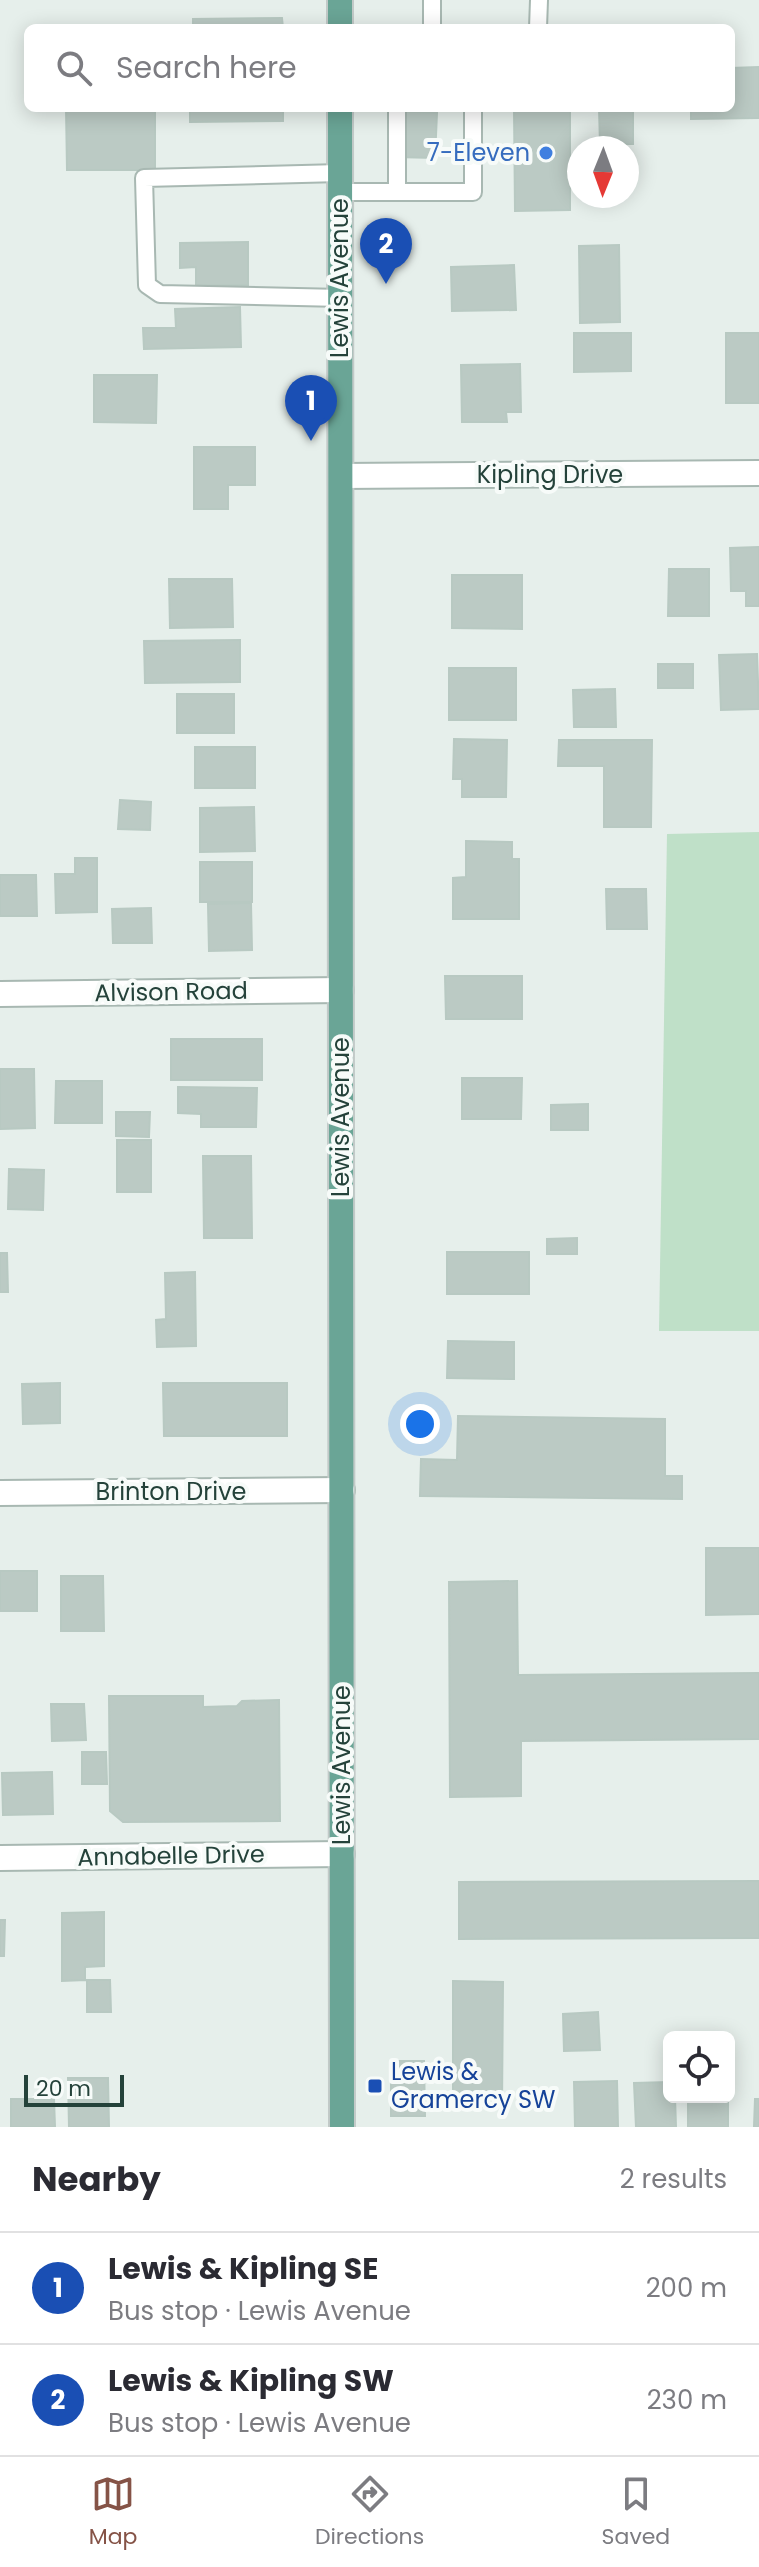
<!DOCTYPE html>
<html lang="en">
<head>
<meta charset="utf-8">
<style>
  body { margin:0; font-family:Poppins,sans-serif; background:#f2f2f3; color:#2b2b33 }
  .controls { position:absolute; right:24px; bottom:24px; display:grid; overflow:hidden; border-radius:12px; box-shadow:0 4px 20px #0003 }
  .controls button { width:72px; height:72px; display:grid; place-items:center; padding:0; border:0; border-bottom:2px solid #e1e1e2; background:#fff; color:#2b2b33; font:40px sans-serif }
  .compass { position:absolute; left:567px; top:136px; width:72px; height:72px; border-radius:50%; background:#fff; box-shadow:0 4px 20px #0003; rotate:181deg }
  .scale { position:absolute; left:24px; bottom:20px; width:100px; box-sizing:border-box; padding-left:8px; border:4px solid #24423a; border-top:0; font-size:22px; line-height:28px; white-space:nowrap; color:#24423a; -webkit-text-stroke:6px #f7fbf9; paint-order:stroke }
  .you { position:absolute; left:420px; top:1424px; width:28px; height:28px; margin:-20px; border:6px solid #fff; border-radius:50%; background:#1a73e8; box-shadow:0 0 0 12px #1a73e833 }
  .badge { display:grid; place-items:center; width:52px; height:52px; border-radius:50%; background:#855347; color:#fff; font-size:26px; font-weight:700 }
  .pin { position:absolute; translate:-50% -66px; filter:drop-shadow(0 2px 4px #0008) }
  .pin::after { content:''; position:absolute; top:42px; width:28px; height:24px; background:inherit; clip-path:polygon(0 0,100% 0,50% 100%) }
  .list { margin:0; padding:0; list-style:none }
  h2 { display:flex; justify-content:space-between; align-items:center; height:104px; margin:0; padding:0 32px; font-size:34px }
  h2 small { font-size:26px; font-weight:400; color:#7c7c81 }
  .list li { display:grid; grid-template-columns:52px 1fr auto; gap:24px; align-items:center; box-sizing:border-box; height:112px; padding:0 32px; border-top:2px solid #e1e1e2 }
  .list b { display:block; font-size:30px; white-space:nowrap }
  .list p { margin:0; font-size:26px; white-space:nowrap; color:#7c7c81 }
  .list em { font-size:26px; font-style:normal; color:#7c7c81 }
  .icon { flex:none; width:44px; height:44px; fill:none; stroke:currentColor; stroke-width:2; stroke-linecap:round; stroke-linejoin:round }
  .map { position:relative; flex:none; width:759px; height:2127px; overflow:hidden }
  .search { position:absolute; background:#fff; box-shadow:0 4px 20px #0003; left:24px; right:24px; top:24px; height:88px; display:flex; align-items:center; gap:20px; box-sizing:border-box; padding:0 28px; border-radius:12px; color:#7c7c81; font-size:30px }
  .sheet { height:328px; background:#fff }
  nav { display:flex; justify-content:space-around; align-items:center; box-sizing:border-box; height:112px; border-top:2px solid #e1e1e2; background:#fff; font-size:22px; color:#7c7c81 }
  nav a { display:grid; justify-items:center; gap:4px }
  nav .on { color:#855347 }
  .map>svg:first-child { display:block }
</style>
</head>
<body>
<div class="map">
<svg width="759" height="2127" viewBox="0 0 759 2127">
  <rect width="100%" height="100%" fill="#e6efeb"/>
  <path fill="#bfe0c8" d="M759,832V1331H659L667,834Z"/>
  <path fill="#bbcac4" stroke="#b8c9c2" stroke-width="2" d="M282,18L283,28H193V19Z
    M759,67V118L691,119V108H731V68Z
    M66,108H155V170H67Z
    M190,108H283V121L190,122Z
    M514,108H570V210L515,211Z
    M599,108H633V144H600Z
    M396,111L437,113L435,158L396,157Z
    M248,242V285H196V267L180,268V243Z
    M619,245L620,322L580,323L579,246Z
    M514,265L516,310L452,311L451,267Z
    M240,307L241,347L144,349L143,328H176L175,309Z
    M574,333H631V371L574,372Z
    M726,333H759V403H726Z
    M520,364L521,412H506L507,422H462L461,365Z
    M94,375H157L156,423L94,422Z
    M194,447H255V485H228V509H194Z
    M759,547V606H746V591H731L730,548Z
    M669,569H709V616H668Z
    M452,575H522V629L452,628Z
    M169,579H232L233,627L170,628Z
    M240,640V682L145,683L144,641Z
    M757,654L759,709L721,710L719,655Z
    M658,664H693V688H658Z
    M449,668H516V720H449Z
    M615,689L616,727H574L573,690Z
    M177,694H234V733H177Z
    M454,739L507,740L506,797H462V779H453Z
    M559,740H652L651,827H604V766H558Z
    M195,747H255V788H195Z
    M120,800L151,802L150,830L118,829Z
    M254,807L255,851L200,852V808Z
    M466,841L512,842V859H519V919H453V878L466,877Z
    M75,858H97V912L56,913L55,874H75Z
    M200,862H252V902H200Z
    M0,875H36L37,916H0Z
    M606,889H646L647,929H607Z
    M251,903L252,950L209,951L208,904Z
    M151,908L152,943H113L112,909Z
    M445,976H522V1019H446Z
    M171,1039H262V1080H171Z
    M0,1069H34L35,1128L0,1129Z
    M462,1078H522L521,1119H462Z
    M56,1081H102V1123H55Z
    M178,1087L257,1088L256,1127H201V1114L178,1113Z
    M588,1104V1130H551V1105Z
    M116,1112H150L149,1137L116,1136Z
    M117,1140H151V1192H117Z
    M203,1156H251L252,1238H204Z
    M9,1169L44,1170L43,1210L8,1209Z
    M577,1238V1254H547V1239Z
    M447,1252H529V1294H447Z
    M0,1253H7L8,1292H0Z
    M195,1272L196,1346L157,1347L156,1320L166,1319L165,1273Z
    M448,1341L514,1342V1379L447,1378Z
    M60,1383V1423L23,1424L22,1384Z
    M163,1383H287V1436H164Z
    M458,1416L665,1419V1476H682V1499L420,1496L421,1459L457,1460Z
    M706,1548H759V1614L706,1615Z
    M0,1571H37V1611H0Z
    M61,1576H103L104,1631H61Z
    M517,1581L518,1675L759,1673V1739L521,1741V1796L450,1797L449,1582Z
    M109,1696H203V1707L237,1706L242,1701L279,1700L280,1821L123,1822L110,1811Z
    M51,1704H84L86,1740L52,1741Z
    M82,1752H106L107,1784H82Z
    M52,1772L53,1814L3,1815L2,1773Z
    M759,1881V1938L459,1939V1882Z
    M104,1912V1966L85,1967V1980L62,1981V1913Z
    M0,1920H5L4,1956H0Z
    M87,1980H110L111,2012H87Z
    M453,1981L503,1982L502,2107H453Z
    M598,2012L600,2050L564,2051L563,2014Z
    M391,2061H424L425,2116H391Z
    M68,2078H108L109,2127H69Z
    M617,2081L618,2127H575L574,2082Z
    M669,2082V2097H675L676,2127H636L634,2083Z
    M688,2097H728V2127H688Z
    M11,2099H54L55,2127H11Z
    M755,2099H759V2127H754Z"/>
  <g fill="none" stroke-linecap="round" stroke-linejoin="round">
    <g stroke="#a8b8b2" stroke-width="20">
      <path id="lane" d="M432,28V0
        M538,28L539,0
        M397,108V192
        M340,173L144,178L147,285L160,294L341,298
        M340,192H473V108"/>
    </g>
    <g stroke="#a8b8b2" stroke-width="28">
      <path id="street" d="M341,476L759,473
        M0,994L341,990
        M0,1493L342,1490
        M0,1858L342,1854"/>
    </g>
    <g stroke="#c2cac8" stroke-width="28">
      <path id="primary" d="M340,0V28
        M340,108L342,2127"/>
    </g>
    <use href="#lane" stroke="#fff" stroke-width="16"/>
    <use href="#street" stroke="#fff" stroke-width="24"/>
    <use href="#primary" stroke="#6aa596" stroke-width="24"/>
  </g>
  <circle fill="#3f7fe0" stroke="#f7fbf9" stroke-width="3" cx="546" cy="153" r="8"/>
  <rect fill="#1a4fb4" stroke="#f7fbf9" stroke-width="3" x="367" y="2078" width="16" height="16" rx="4"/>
  <g text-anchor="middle" stroke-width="8" stroke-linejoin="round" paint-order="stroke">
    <g font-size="24" fill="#366cbe" stroke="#f7fbf9" text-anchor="end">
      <text x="530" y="161">7-Eleven</text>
    </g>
    <g font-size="24" fill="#24423a" stroke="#f7fbf9">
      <text transform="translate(340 278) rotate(-90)" y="8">Lewis Avenue</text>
      <text x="550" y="483">Kipling Drive</text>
      <text transform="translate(171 992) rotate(-1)" y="8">Alvison Road</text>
      <text transform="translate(341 1117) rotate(-90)" y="8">Lewis Avenue</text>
      <text x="171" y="1500">Brinton Drive</text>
      <text transform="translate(342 1765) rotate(-90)" y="8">Lewis Avenue</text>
      <text transform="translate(171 1856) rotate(-1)" y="8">Annabelle Drive</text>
    </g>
    <g font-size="24" fill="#164399" stroke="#f7fbf9" text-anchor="start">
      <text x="391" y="2080">Lewis &amp;<tspan x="391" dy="28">Gramercy SW</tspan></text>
    </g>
  </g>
</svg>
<div class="controls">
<button><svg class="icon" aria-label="locate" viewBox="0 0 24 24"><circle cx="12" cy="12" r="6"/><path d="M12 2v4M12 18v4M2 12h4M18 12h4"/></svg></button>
</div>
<svg class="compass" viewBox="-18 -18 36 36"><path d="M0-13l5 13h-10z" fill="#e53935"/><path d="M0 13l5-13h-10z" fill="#7c7c81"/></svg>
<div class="scale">20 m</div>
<div class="you"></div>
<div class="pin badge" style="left:311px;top:441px;background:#1a4fb4">1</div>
<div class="pin badge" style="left:386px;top:284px;background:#1a4fb4">2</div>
<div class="search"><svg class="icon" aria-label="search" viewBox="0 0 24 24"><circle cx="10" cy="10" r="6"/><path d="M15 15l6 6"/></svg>Search here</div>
</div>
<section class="sheet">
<h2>Nearby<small>2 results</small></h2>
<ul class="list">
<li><span class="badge" style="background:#1a4fb4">1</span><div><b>Lewis &amp; Kipling SE</b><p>Bus stop · Lewis Avenue</p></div><em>200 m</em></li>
<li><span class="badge" style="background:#1a4fb4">2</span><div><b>Lewis &amp; Kipling SW</b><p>Bus stop · Lewis Avenue</p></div><em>230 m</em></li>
</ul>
</section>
<nav>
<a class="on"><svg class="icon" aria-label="map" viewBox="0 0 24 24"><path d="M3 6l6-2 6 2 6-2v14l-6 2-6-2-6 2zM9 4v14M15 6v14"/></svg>Map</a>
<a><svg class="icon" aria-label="directions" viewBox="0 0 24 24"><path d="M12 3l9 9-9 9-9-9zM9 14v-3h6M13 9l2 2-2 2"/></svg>Directions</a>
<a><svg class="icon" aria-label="saved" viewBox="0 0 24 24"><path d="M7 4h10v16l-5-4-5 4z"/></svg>Saved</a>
</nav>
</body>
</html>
